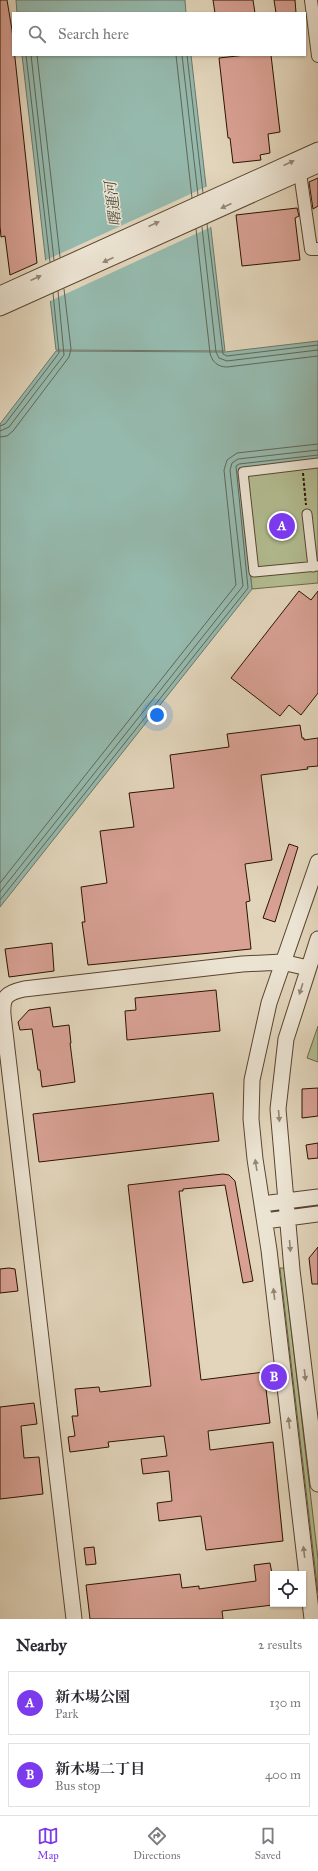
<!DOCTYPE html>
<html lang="en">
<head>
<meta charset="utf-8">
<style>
  body { margin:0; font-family:"IM FELL Great Primer","Noto Serif JP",serif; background:#f2f2f3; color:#2b2b33 }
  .controls { position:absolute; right:12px; bottom:12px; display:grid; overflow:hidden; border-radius:0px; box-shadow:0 1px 3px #0004 }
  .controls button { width:36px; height:36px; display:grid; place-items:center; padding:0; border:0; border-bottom:1px solid #e1e1e2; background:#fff; color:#2b2b33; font:20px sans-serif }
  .you { position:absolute; left:157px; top:715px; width:14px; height:14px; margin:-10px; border:3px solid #fff; border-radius:50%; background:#1a73e8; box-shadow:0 0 0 6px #1a73e833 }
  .badge { display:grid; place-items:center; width:26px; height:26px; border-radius:50%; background:#7c3aed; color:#fff; font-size:13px; font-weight:700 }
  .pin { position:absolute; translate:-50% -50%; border:2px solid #fff; box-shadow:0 1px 4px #0006 }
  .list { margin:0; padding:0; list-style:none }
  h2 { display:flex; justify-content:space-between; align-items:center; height:52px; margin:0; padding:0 16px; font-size:17px }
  h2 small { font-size:13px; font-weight:400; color:#7c7c81 }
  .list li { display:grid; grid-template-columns:26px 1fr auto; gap:12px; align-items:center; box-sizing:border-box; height:64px; margin:0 8px 8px; padding:0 8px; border:1px solid #e1e1e2; border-radius:0px }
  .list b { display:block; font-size:15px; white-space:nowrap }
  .list p { margin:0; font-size:13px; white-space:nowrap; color:#7c7c81 }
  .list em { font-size:13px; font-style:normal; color:#7c7c81 }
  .icon { flex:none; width:22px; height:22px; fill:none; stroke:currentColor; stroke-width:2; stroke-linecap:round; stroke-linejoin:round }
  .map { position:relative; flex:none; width:318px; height:1619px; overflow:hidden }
  .search { position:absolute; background:#fff; box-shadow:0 1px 3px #0004; left:12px; right:12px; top:12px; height:44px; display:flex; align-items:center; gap:10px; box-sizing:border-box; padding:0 14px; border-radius:0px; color:#7c7c81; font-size:15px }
  .sheet { height:196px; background:#fff }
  nav { display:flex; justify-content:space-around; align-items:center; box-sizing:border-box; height:56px; border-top:1px solid #e1e1e2; background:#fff; font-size:11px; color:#7c7c81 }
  nav a { display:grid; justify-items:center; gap:2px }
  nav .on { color:#7c3aed }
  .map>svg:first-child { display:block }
</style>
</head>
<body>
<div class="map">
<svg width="318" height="1619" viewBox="0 0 318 1619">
  <rect width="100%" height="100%" fill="#e2d5bb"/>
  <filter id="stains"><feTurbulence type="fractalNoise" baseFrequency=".005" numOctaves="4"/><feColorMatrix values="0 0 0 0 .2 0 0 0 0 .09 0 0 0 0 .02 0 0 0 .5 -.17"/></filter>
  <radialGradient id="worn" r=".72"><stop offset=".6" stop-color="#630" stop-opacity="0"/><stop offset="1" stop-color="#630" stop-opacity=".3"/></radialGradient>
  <path fill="#b2bd91" stroke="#6e6849" d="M318,459V583L252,589L239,468Z
    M318,1026V1062L307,1058Z
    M280,1268H284L318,1559V1593Z"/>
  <path fill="#95b9ad" stroke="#6b7768" d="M16,0H185L186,13H17Z
    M22,55H191L225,351L56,350Z
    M318,341V459L239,468L252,589L0,907V424L56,351L225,352Z"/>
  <path fill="#e2d5bb" d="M208,186L213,226L48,302L44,261Z"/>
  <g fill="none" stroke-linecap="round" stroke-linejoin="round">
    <path stroke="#606657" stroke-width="1" d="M26,55L50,262
      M31,55L54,260
      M37,55L60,257
      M176,55L192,198
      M182,55L198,195
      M187,55L203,193
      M207,224L223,354L227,356L318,345
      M202,227L216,352L219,358L227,361L318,350
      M196,229L210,353C212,362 218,367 227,367L318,356
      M0,426L5,424L59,353L53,293
      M0,431L9,427L64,355L58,291
      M0,437L7,436L13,431L69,357L71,349L64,289
      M0,883L236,585L224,470L227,460L237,453L318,444
      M0,892L243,586L230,470L232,463L238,459L318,450
      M0,900L248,588L236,466L239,464L318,455"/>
  </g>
  <path fill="#d8a194" stroke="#2b1301" d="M0,0H7L12,30L37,263L10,275L5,236L1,237L0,226Z
    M213,0H253L255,13H215Z
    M274,0H295L296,13H276Z
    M246,55H271L280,132L268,134L270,153L260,155L261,160L233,163L230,138H228L219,58Z
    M318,178V206L313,209L309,182Z
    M297,208L299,216L295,218L300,260L242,266L236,215Z
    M299,591L311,600L318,591V693L301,715L289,705L280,716L231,678Z
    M300,725L302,738H304V740L318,738V766L307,767L308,769L261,775L272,860L245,864L250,901L246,902L251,949L88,965L82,922H85L81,887L107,883L100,831L134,827L129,793L174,788L170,755L229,747L227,734Z
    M289,844L298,847L275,922L263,918Z
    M52,943L54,971L9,977L5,949Z
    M216,990L220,1031L127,1040L125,1011L136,1010L135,998Z
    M50,1007L53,1027L69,1025L71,1043H70L75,1082L42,1087L40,1070H38L32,1029L20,1030L18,1022L29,1010Z
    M318,1088V1116L302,1118V1089Z
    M213,1093L219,1141L39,1162L33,1114Z
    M318,1143V1158L308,1159L306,1145Z
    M223,1174L229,1175L235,1181L253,1281L243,1283L225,1185L183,1189V1191H179L201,1380L264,1372L270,1423L208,1431L210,1450L273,1442L283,1541L206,1550L201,1516L159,1521L157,1503L172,1501L169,1471L143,1474L141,1459L167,1456L164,1436L108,1442L109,1447L70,1452L68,1437L75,1436L72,1416H78L75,1389L99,1387L100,1392L151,1386L128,1185Z
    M318,1247V1284H312L309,1258Z
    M9,1268L15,1269L18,1291L0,1293V1269Z
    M34,1403L37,1424L21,1426L24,1458L39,1457L43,1494L0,1499V1407Z
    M94,1547L96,1564L86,1565L84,1548Z
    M270,1563L273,1579V1605L222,1611L223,1619H90L86,1585L180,1574L182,1588L199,1586V1589L256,1581L254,1565Z"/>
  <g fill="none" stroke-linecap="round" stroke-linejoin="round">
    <g stroke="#594430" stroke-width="11">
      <path id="pedestrian" d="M318,463L243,472L254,572L318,566
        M307,514L313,567"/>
    </g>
    <g stroke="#594430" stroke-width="14">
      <path id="minor" d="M311,0L318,56
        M300,173L311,249H318"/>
    </g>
    <g stroke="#594430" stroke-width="17">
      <path id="tertiary" d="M0,294L318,150
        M0,308L318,165
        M318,939L286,1039L278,1109L292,1270L318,1484
        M262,1204L318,1197
        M265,1221L318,1214
        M74,1619L3,1015C2,997 6,993 24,989L242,964L282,962L308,968
        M312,1619L269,1250L255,1159L251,1119L252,1080L269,1003L318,862"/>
    </g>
    <path stroke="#2b1301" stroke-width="2" stroke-dasharray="3 2" stroke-linecap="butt" d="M303,473L306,505"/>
    <use href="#pedestrian" stroke="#ece4d3" stroke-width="9"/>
    <use href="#minor" stroke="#ece4d3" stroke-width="12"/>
    <use href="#tertiary" stroke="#ece4d3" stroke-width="15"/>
  </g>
  <defs><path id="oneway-solid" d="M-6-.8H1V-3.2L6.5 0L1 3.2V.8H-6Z"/></defs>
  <g fill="#958674">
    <use href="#oneway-solid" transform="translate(289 163) rotate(-24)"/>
    <use href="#oneway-solid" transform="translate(226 206) rotate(156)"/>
    <use href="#oneway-solid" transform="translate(154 224) rotate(-24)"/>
    <use href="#oneway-solid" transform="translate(108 260) rotate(156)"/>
    <use href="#oneway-solid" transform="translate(36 278) rotate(-24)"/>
    <use href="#oneway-solid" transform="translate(301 989) rotate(108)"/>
    <use href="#oneway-solid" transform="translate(279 1116) rotate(85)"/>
    <use href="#oneway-solid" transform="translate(256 1165) rotate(-99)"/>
    <use href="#oneway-solid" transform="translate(290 1246) rotate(85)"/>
    <use href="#oneway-solid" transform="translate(274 1294) rotate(-97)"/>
    <use href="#oneway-solid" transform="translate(305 1375) rotate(83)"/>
    <use href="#oneway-solid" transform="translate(289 1423) rotate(-97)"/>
    <use href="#oneway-solid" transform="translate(304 1552) rotate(-97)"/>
  </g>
  <g text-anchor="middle" stroke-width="3" stroke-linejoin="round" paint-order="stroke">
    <g font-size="15" font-style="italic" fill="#504d3d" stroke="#ece4d3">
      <text transform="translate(113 204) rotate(-97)" y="5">曙運河</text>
    </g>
  </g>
  <rect width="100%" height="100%" filter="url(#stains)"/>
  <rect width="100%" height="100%" fill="url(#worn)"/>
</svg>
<div class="controls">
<button><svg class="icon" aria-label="locate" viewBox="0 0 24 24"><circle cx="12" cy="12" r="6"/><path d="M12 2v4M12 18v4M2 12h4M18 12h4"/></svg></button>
</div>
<div class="you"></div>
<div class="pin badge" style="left:282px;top:526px">A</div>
<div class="pin badge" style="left:274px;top:1377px">B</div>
<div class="search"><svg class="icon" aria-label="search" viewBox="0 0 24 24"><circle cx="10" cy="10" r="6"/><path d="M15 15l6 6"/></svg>Search here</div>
</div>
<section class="sheet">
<h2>Nearby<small>2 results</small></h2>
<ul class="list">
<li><span class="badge">A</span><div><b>新木場公園</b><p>Park</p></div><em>130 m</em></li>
<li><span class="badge">B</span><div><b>新木場二丁目</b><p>Bus stop</p></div><em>400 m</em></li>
</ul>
</section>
<nav>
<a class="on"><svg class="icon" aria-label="map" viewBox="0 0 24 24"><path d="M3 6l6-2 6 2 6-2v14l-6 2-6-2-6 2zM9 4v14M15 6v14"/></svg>Map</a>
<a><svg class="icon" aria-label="directions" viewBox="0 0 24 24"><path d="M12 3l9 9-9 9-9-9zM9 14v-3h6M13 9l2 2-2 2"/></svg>Directions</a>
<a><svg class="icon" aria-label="saved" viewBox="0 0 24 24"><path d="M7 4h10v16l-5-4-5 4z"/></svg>Saved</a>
</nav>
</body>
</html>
